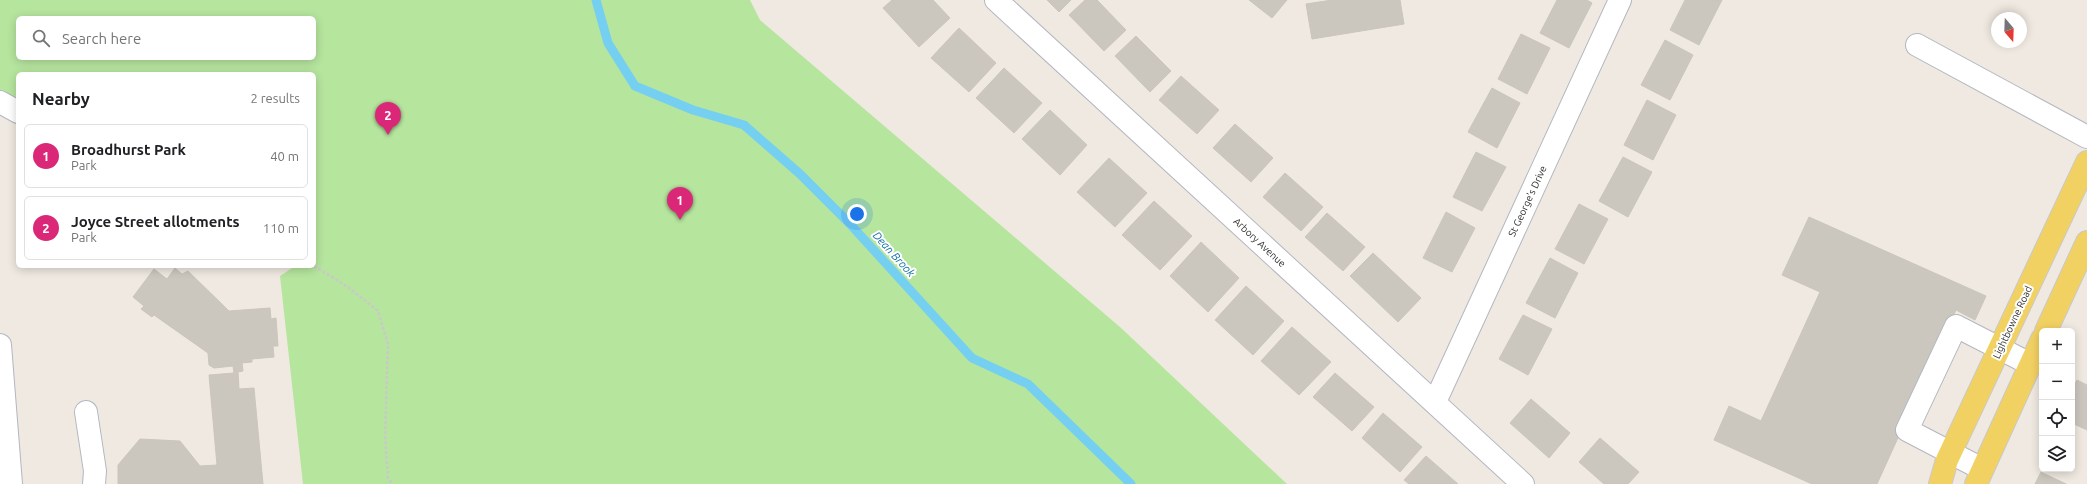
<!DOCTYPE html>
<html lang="en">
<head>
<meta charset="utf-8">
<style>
  body { margin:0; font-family:Ubuntu,sans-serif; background:#f6f6f6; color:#202124 }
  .controls { position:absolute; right:12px; bottom:12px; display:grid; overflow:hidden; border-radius:6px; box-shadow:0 2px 10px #0003 }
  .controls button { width:36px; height:36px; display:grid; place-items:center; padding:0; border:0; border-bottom:1px solid #e0e0e0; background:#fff; color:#202124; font:20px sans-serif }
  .compass { position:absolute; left:1991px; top:12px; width:36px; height:36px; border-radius:50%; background:#fff; box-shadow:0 2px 10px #0003; rotate:161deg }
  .you { position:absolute; left:857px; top:214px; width:14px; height:14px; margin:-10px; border:3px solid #fff; border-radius:50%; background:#1a73e8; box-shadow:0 0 0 6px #1a73e833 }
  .badge { display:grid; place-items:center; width:26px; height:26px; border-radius:50%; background:#db2777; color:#fff; font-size:13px; font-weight:700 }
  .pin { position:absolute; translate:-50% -33px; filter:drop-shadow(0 1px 2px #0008) }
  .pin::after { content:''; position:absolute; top:21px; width:14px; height:12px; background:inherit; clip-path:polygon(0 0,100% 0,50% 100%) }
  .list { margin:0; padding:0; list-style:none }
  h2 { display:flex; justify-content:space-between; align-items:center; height:52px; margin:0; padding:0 16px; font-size:17px }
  h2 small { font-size:13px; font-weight:400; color:#757577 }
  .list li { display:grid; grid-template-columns:26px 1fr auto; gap:12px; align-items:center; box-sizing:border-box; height:64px; margin:0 8px 8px; padding:0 8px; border:1px solid #e0e0e0; border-radius:6px }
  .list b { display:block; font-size:15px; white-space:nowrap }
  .list p { margin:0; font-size:13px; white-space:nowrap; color:#757577 }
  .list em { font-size:13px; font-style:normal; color:#757577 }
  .icon { flex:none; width:22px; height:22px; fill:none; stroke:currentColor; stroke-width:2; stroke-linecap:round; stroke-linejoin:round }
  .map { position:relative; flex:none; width:2087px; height:484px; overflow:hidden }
  .search { position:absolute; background:#fff; box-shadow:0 2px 10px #0003; left:16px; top:16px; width:300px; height:44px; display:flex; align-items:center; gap:10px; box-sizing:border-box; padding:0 14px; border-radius:6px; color:#757577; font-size:15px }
  .panel { position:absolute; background:#fff; box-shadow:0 2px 10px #0003; left:16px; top:72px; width:300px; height:196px; border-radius:6px }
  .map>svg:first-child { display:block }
</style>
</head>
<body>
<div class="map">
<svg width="2087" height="484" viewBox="0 0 2087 484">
  <rect width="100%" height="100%" fill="#efe9e1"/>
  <path fill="#b6e59e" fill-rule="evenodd" d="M0,0H750L760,20L1120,327L1287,484H303L280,276L295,266H314V74H18V112L0,102ZM18,18H314V58H18Z"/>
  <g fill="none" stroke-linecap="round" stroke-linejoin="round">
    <path stroke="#75cff0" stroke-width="9" d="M596,0L608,43L635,86L693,110L744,125L800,174L850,224L972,358L1028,384L1131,484"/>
  </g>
  <path fill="#cbc7bf" stroke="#cbc5ba" d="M892,0H933L950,18L919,47L883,8Z
    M1047,0H1071L1059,12Z
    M1085,0H1097L1126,30L1104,51L1069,15Z
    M1249,0H1287L1272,18Z
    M1332,0H1400L1404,24L1312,39L1306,4Z
    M1557,0H1587L1592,3L1569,48L1540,33Z
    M1685,0H1722L1699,45L1670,30Z
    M959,28L996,63L969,92L931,58Z
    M1521,34L1550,48L1527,94L1498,79Z
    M1136,36L1171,71L1150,92L1115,56Z
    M1665,40L1693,55L1670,100L1641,85Z
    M1004,68L1042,103L1014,133L976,98Z
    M1181,76L1219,110L1197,134L1159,100Z
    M1492,88L1520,103L1497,148L1468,132Z
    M1647,100L1676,115L1653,160L1624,145Z
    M1050,110L1087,145L1060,175L1022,139Z
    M1235,124L1273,158L1251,182L1213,148Z
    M1476,152L1506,167L1482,211L1453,197Z
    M1623,157L1652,172L1628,217L1599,201Z
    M1109,158L1147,193L1115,227L1077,192Z
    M1285,173L1323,207L1301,231L1263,197Z
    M1154,201L1192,236L1160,270L1122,235Z
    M1579,204L1608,219L1584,264L1555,249Z
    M1446,212L1475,228L1452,272L1423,258Z
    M1327,213L1365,247L1343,271L1305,237Z
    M1809,217L1986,296L1975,320L1956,310L1877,484H1812L1714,440L1729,406L1761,421L1820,292L1782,275Z
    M1201,242L1239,278L1208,312L1170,276Z
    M1373,253L1421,298L1398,322L1350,276Z
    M1550,258L1578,273L1555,318L1526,303Z
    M175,268L182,274L188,271L229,311L270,308L271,319L276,318L278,346H273L274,357L252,359V362L242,363L243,371L238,372L239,389L254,388L263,484H118V465L140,439L180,441L200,466L217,465L209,375L234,373L233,366L214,368L209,365L208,353L154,315L152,317L141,309L144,306L133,297L154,269L167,279Z
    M1246,286L1284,321L1253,355L1215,320Z
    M1523,315L1552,329L1528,375L1499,359Z
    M1292,327L1331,362L1299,395L1261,361Z
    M1335,373L1374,407L1352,431L1313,397Z
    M2077,380L2087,385V430L2072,423V390Z
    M1531,399L1570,433L1549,458L1510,423Z
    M1383,413L1422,447L1400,472L1362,438Z
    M1600,438L1639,472L1628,484H1604L1579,462Z
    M1426,456L1458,484H1409L1404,480Z
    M2041,472L2066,484H2035Z"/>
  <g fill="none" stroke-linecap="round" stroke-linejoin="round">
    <g stroke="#b4b7c1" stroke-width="24">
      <path id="minor" d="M996,0L1523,484
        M1917,45L2087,137
        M0,102L18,112
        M0,345L11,484
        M1435,402L1620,0
        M86,412L95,471L94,484
        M1982,469L1907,430L1956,326L2030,364"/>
    </g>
    <g stroke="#c9c9c9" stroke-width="24">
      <path id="major" d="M2046,331L2087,242
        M1940,484L1947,460L2087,162
        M1976,484L2042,339"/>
    </g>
    <path stroke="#c9c9c9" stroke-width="2.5" stroke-dasharray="3 2" stroke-linecap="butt" d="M314,266L348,287L378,311L388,344L385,435L388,479L393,484"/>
    <use href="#minor" stroke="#fff" stroke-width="22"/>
    <use href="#major" stroke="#f2d163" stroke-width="22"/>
  </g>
  <g text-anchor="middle" stroke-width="4" stroke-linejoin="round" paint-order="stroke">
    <g font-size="10" fill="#2e2e2e" stroke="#fff">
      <text transform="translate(1527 201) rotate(-65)" y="4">St George's Drive</text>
      <text transform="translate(1260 242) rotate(43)" y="4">Arbory Avenue</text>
      <text transform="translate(2012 322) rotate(-65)" y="4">Lightbowne Road</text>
    </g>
    <g font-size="11" font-style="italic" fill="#0d6fa3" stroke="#fff">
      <text transform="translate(894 254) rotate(48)" y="4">Dean Brook</text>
    </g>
  </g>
</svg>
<div class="controls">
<button>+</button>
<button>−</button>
<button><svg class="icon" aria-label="locate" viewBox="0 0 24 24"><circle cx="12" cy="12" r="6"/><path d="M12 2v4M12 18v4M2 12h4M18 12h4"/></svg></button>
<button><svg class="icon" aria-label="layers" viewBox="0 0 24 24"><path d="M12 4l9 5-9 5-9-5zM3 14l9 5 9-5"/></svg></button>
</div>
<svg class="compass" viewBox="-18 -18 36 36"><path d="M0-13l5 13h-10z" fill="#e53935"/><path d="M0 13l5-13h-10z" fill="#757577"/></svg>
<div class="you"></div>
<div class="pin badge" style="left:680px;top:220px">1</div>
<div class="pin badge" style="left:388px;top:135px">2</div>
<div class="search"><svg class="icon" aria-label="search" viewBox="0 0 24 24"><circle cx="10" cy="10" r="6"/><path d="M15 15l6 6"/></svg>Search here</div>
<section class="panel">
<h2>Nearby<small>2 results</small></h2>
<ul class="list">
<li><span class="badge">1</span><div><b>Broadhurst Park</b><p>Park</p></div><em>40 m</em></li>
<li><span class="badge">2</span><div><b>Joyce Street allotments</b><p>Park</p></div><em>110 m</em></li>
</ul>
</section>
</div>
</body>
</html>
